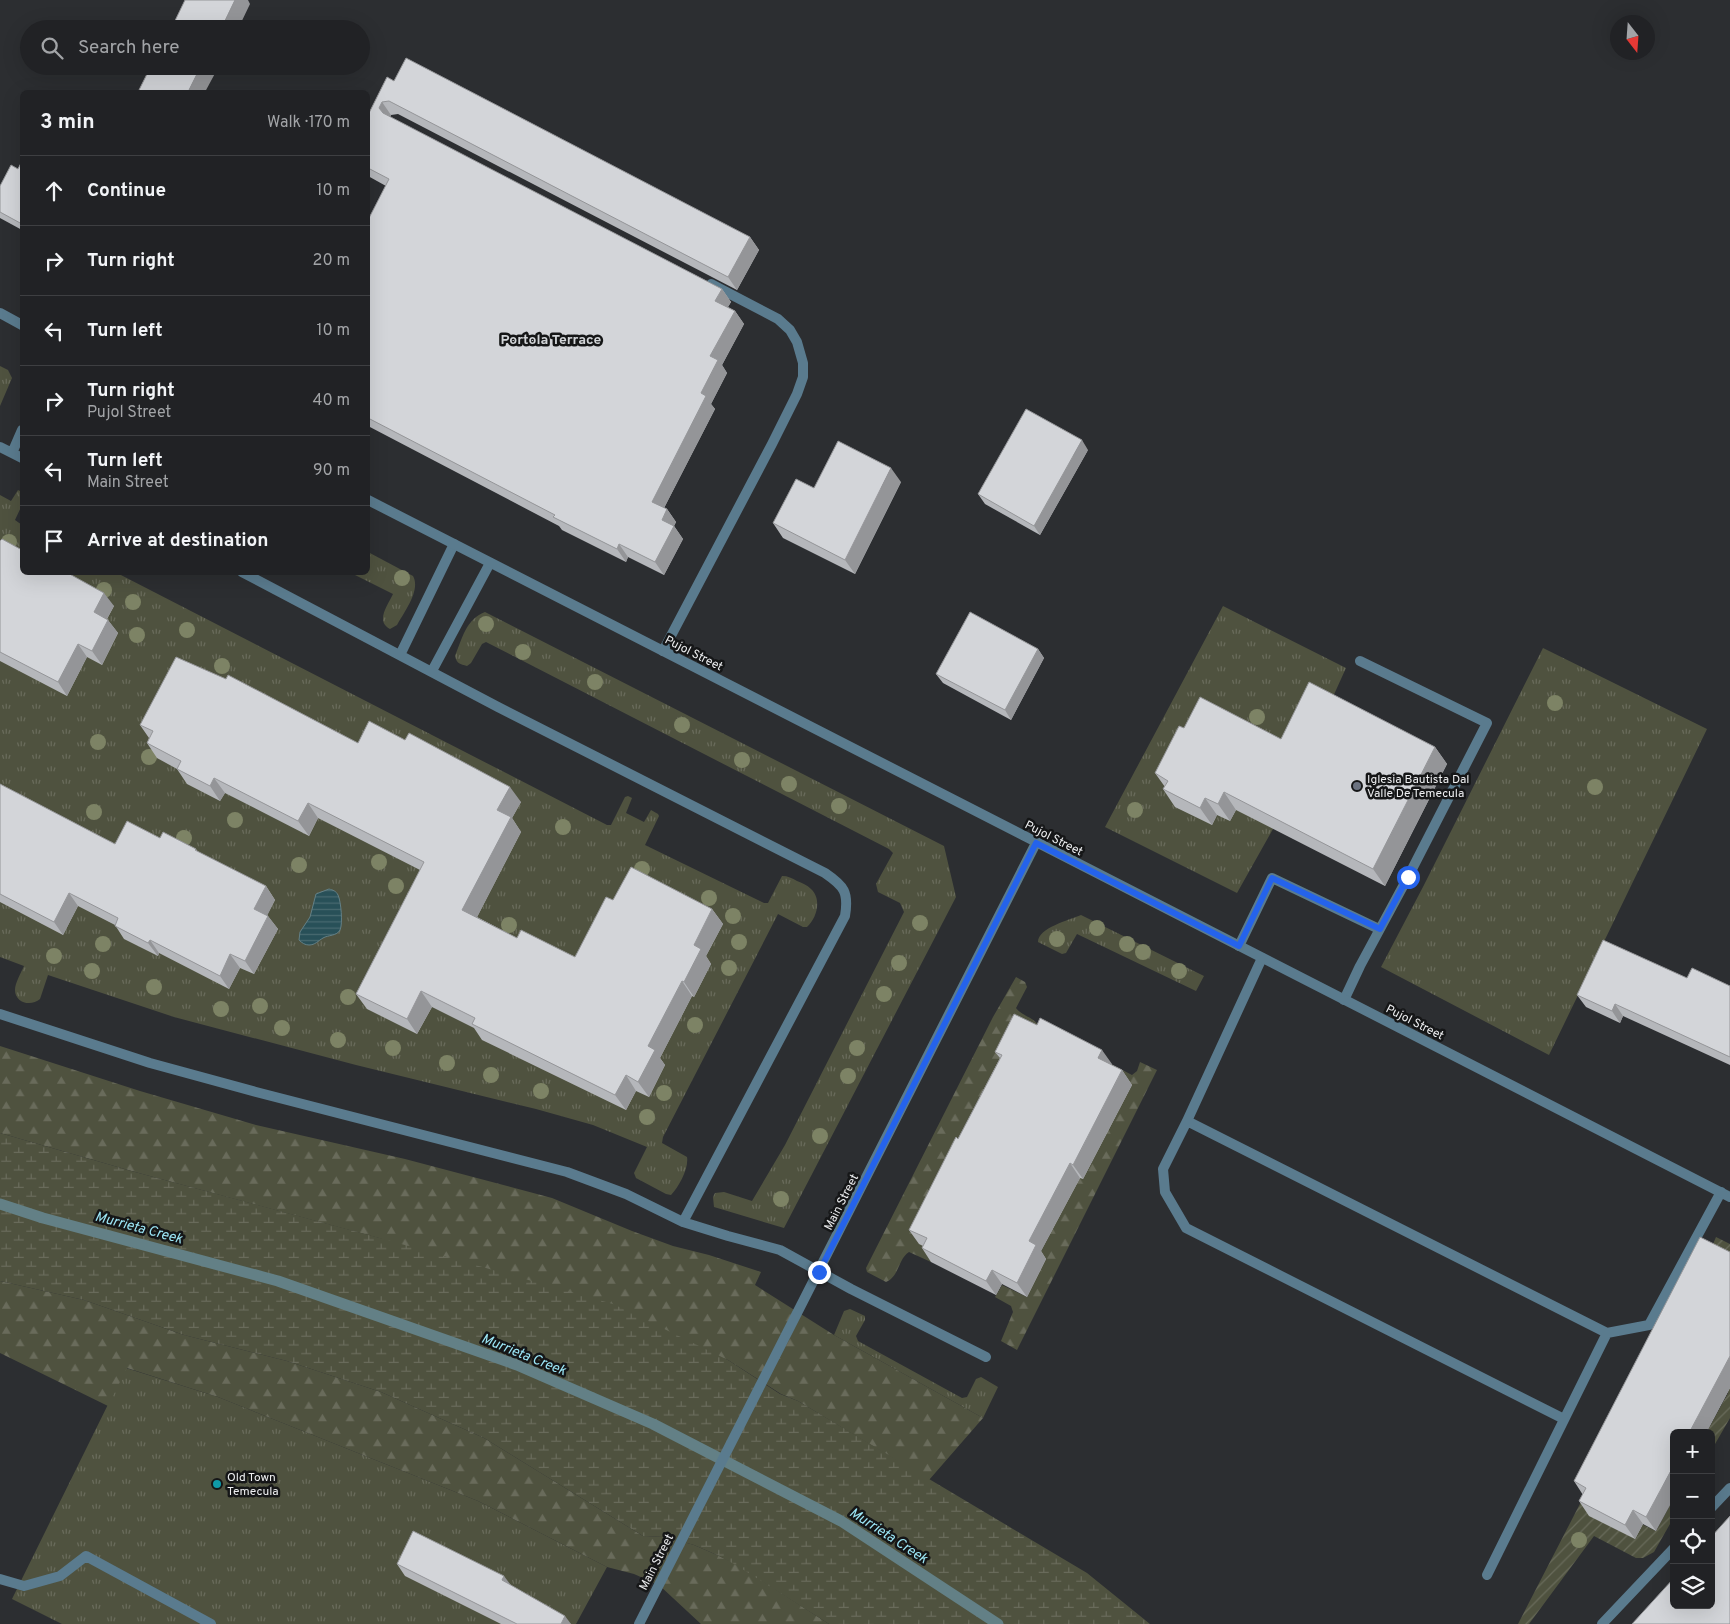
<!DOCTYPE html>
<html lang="en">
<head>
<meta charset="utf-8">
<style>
  body { margin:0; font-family:Overpass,sans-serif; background:#2d2f32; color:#f1f3f6 }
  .controls { position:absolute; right:15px; bottom:15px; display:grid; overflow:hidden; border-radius:8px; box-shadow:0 5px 20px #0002 }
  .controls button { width:45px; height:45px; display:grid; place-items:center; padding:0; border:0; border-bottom:1px solid #3e3f42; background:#212225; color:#f1f3f6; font:25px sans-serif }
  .compass { position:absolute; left:1610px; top:15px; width:45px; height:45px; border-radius:50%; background:#212225; box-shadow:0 5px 20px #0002; rotate:163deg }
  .stop { position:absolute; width:15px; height:15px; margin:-11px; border:4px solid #2563eb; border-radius:50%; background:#fff }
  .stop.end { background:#2563eb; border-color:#fff; box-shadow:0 1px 5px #0008 }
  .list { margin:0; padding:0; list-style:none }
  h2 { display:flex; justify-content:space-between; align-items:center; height:65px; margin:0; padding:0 20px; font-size:21px }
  h2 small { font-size:16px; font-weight:400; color:#a2a4a7 }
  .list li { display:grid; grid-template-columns:32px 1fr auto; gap:15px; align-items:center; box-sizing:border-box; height:70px; padding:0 20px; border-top:1px solid #3e3f42 }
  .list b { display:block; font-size:19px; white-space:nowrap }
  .list p { margin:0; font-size:16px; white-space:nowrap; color:#a2a4a7 }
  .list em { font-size:16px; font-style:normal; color:#a2a4a7 }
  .icon { flex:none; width:28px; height:28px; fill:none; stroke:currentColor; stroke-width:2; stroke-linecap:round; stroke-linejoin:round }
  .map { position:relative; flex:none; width:1730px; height:1624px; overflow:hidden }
  .search { position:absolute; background:#212225; box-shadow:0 5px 20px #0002; left:20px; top:20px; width:350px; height:55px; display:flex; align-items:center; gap:12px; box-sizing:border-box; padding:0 18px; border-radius:28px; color:#a2a4a7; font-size:19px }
  .panel { position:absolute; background:#212225; box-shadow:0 5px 20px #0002; left:20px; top:90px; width:350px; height:485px; border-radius:8px }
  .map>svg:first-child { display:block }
</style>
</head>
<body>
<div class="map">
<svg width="1730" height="1624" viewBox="0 0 1730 1624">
  <defs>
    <pattern id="grass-tufts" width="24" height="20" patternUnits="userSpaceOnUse" patternTransform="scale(1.25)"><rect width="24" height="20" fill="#4f523f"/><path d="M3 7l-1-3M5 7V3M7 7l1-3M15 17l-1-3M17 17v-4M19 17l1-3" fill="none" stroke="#696b5b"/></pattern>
    <pattern id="forest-firs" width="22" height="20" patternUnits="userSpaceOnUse" patternTransform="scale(1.25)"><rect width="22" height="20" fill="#4f523f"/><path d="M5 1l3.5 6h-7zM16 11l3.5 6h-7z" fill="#696b5b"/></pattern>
    <pattern id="wetland-marsh" width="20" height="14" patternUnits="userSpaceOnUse" patternTransform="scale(1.25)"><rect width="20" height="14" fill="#4f523f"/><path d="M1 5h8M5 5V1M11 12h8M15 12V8" fill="none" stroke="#696b5b"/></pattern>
    <pattern id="garden-furrows" width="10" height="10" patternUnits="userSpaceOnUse" patternTransform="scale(1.25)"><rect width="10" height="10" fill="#4f523f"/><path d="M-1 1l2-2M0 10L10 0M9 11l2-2" fill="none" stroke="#696b5b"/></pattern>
    <pattern id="water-rules" width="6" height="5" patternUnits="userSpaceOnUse" patternTransform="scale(1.25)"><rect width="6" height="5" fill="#285058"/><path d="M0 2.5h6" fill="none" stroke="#486a70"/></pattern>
  </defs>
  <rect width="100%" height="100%" fill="#2c2e31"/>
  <path fill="url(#grass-tufts)" d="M0,366L8,370L12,378L0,406Z
    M18,490L22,492V505L15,520L22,525V572L117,573L607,825H611L625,797L628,796L632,798L626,813L644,822L651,810L658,814L659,816L645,845L764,903H768L782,876C788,876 792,878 797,881C802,883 807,885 811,889C822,899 817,918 807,927H803L778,914L663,1137L662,1143L687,1157C689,1168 679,1187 671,1195L666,1194L636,1178L634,1173L647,1147L593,1125L536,1109L356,1065L174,1017L48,975L40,999C31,1007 15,1003 15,990C15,983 21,973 24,966L0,957V495L11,501Z
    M368,552L413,576C421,590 404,612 397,625L390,629C375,621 388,605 393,594L351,573L368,572Z
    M1223,606L1346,668L1273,829L1237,893L1105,827Z
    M485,612L944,846L956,897L784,1228L714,1207L713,1197L715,1193L724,1192L752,1201L785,1145L904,912L900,903L878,892L876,884L893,853L889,849L486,642L482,644L471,663L467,666C460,664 457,664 455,656C462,639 466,619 485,612Z
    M1543,648L1707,729L1549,1055L1381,967L1424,885Z
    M1081,915L1204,976L1196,991L1077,934L1066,953L1062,954L1038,942C1038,928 1069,920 1081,915Z
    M850,1309L865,1316V1320L856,1336L858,1341L962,1398L967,1397L976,1379L981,1377L998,1387L983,1418L834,1335L844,1311Z
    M126,1368L218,1397L478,1501L607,1567L576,1624H62L12,1599Z"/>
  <path fill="url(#forest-firs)" d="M1016,977L1025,982L1027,987L1016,1008C1022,1016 1033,1017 1038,1025L1107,1072L1111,1064L1132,1075L1137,1071L1140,1062L1157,1070L1017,1350L1001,1341L1013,1312L1011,1306L995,1297L1002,1285L1027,1297L1039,1255L1066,1202L937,1253L931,1262L909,1252C898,1259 899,1277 886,1282L867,1272L866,1268L993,1017Z
    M0,1046L140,1091L256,1125L405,1159L552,1198L632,1231L673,1246L709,1255L761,1272L755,1285L834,1335L983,1418L929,1480L798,1401L781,1394L728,1360L379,1238L135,1172L0,1133Z
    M0,1281L84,1300L184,1335L287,1361L381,1392L484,1438L643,1536L666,1537L694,1545L717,1555L736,1564L829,1624H701L659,1585L634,1574L607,1567L478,1501L218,1397L127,1368L108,1406L0,1353Z"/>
  <path fill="url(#wetland-marsh)" d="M0,1133L135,1172L380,1238L613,1304L728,1360L780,1394L798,1401L1087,1573L1150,1624H829L736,1565L717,1555L694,1545L666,1537L643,1536L484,1438L381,1392L287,1361L184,1335L84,1300L0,1281Z"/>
  <path fill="url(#garden-furrows)" d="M1716,1237L1730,1244V1261L1710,1251Z
    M1730,1353V1418L1711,1451V1433H1706L1728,1393Z
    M1584,1496L1656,1531L1674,1498V1517L1654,1552L1643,1558H1636L1594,1536L1529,1624H1518Z"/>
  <path fill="url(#water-rules)" stroke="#638086" d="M329,889C333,890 336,891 338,895C341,901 343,924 340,930C337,936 328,935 323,938C318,941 315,945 309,945C305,945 302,943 299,940L300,932L310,917L316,894Z"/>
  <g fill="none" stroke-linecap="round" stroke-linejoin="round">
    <path stroke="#638086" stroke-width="11" d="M0,1204L43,1218L278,1281L517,1365L653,1424L841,1521L998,1624"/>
    <path stroke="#5a7b8e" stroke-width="10" d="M0,447L22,458
      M12,453L22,430
      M663,651L772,444L797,394L803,377V363L797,342L790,330L778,319L711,284
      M400,655L454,544
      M432,671L490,563
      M1239,946L1272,878L1379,929
      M1262,958L1187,1121L1607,1333
      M1344,1000L1360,966L1408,877L1487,723L1360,661
      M0,1014L150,1063L256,1092L567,1172L626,1194L683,1222L845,916C849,892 844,886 825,873L498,707L242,572
      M1187,1121L1163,1169L1165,1192L1186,1228L1564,1419
      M683,1222L728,1236L780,1250L851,1289L986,1357
      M1711,1508L1730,1488
      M1487,1575L1607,1333L1649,1325L1721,1192
      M0,1579L24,1586L60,1576L86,1556L211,1624
      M1602,1624L1674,1548"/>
    <path stroke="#5a7b8e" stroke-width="10" d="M0,313L22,325
      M368,500L1730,1197
      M639,1624L1036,843"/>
  </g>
  <g fill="#7d8365">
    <circle cx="9" cy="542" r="8"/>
    <circle cx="402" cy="578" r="8"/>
    <circle cx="104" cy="590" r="8"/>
    <circle cx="133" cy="602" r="8"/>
    <circle cx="486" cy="624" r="8"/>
    <circle cx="187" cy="630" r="8"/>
    <circle cx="137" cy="635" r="8"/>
    <circle cx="523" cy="652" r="8"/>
    <circle cx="222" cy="666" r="8"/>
    <circle cx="595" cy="682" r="8"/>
    <circle cx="1555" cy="703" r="8"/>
    <circle cx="1257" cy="717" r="8"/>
    <circle cx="682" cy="725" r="8"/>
    <circle cx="98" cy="742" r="8"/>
    <circle cx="149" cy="757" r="8"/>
    <circle cx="742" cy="760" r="8"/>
    <circle cx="789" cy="784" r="8"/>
    <circle cx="1595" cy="787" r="8"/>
    <circle cx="839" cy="806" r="8"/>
    <circle cx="1135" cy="810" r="8"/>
    <circle cx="94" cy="812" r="8"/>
    <circle cx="235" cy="820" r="8"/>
    <circle cx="563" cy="827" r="8"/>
    <circle cx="184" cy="838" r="8"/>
    <circle cx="379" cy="862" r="8"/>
    <circle cx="299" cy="865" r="8"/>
    <circle cx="642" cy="869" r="8"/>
    <circle cx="396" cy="886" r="8"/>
    <circle cx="709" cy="898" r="8"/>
    <circle cx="733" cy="916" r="8"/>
    <circle cx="920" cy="923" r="8"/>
    <circle cx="509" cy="925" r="8"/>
    <circle cx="1097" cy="928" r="8"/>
    <circle cx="1057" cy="939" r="8"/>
    <circle cx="739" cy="942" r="8"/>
    <circle cx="103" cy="944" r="8"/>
    <circle cx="1127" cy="944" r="8"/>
    <circle cx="1143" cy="952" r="8"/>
    <circle cx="54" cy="956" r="8"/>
    <circle cx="899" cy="963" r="8"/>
    <circle cx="729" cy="968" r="8"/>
    <circle cx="92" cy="971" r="8"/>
    <circle cx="1179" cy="971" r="8"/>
    <circle cx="154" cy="987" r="8"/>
    <circle cx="884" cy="994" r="8"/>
    <circle cx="348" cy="997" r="8"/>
    <circle cx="260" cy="1006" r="8"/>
    <circle cx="221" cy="1009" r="8"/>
    <circle cx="695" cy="1025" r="8"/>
    <circle cx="282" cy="1028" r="8"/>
    <circle cx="338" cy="1040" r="8"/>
    <circle cx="393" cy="1048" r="8"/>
    <circle cx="857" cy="1048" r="8"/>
    <circle cx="447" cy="1063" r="8"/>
    <circle cx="491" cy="1075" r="8"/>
    <circle cx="848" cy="1076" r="8"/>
    <circle cx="541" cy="1091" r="8"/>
    <circle cx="664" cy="1093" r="8"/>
    <circle cx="647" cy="1117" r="8"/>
    <circle cx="820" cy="1136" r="8"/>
    <circle cx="781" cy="1199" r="8"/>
    <circle cx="1579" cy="1540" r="8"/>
  </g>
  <path fill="#b5b7bb" d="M394,81L750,237L759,250L737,290L398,114L391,115L390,117L722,289L731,302L728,307L735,311L744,324L722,365L727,373L711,404L715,409L664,508L667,509L676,522L674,526L683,539L664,575L628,557L626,562L562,530L559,526L368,426V220L386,186L368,176V115Z
    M22,161V230L0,218V186L18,169Z
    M1088,450L1040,535L985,504L978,494Z
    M901,482L855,574L783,538L773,523Z
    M0,541L114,606L107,619L118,633L102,665L87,657L67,696L0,661Z
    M1038,649L1044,658L1011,720L943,683L936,674Z
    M140,725L358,743L521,802L512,818L521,832L477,917L517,938L575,957L613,900L712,909L723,924L706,956L711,964L694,997L692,996L660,1058L665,1065L649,1097L636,1091L626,1110L482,1040L474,1028L432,1007L417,1034L367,1009L356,994L420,870L318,818L309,836L225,793L220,801L187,784L177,769L157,758L147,743L149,738Z
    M1184,728L1281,739L1435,747L1447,764L1385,886L1236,810L1230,821L1217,815L1212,825L1175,807L1163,789L1165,787L1155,773Z
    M0,784L115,844L160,838L196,849L198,852L266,886L275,900L267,915L278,929L254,974L240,968L229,989L159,953L158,956L124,939L115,925L78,906L63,935L0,902Z
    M1687,978L1730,986V1065L1623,1016L1620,1023L1586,1007L1577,995Z
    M995,1052L1112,1064L1111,1065L1122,1070L1132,1085L1083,1179L1080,1178L1041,1251L1046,1259L1027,1297L1002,1284L996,1295L931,1262L922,1248L923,1246L919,1244L909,1230L958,1139L1000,1058Z
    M1730,1252V1388L1706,1433H1674L1656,1531L1643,1524L1635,1539L1589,1516L1579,1501L1583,1495L1574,1481Z
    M397,1564L510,1585L571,1624H501L405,1576Z"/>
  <path fill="#949598" d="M235,0H248L250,4L238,29H221Z
    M201,66H219L205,92H188Z
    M382,102L391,115L388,121L379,108Z
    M750,237L759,250L737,290L728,277Z
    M722,289L731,302L724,313L715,301Z
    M735,311L744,324L722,365L727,373L711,404L715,409L661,514L652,502L701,393L710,356Z
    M1082,440L1088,450L1040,535L1034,526Z
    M891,468L901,482L855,574L845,560Z
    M667,509L676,522L674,526L683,539L664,575L655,562L662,520Z
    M619,544L628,557L626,562L617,549Z
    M104,593L114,606L103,626L94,612Z
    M108,620L118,633L102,665L92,651Z
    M78,644L87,657L67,696L58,682Z
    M1038,649L1044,658L1011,720L1005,710Z
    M1435,747L1447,764L1385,886L1373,869Z
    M214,778L225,793L220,801L210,786Z
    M510,787L521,802L512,818L521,832L473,925L462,910L497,810Z
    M1224,792L1236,810L1230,821L1218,804Z
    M1205,798L1217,815L1212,825L1200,808Z
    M308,803L318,818L309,836L298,821Z
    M266,886L275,900L264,922L254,909Z
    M69,893L78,906L63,935L54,922Z
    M712,909L723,924L706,956L711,964L694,997L684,982L694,945Z
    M268,916L278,929L254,974L245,961Z
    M150,940L159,953L158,956L148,943Z
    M230,954L240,968L229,989L220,976Z
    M682,981L692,996L660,1058L665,1065L649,1097L638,1082L648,1046Z
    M421,991L432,1007L417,1034L407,1019Z
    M1615,1004L1623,1016L1620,1023L1612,1011Z
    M1102,1050L1112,1064L1107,1072L1098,1058Z
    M1122,1070L1132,1085L1083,1179L1073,1165Z
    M626,1075L636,1091L626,1110L615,1095Z
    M1070,1163L1080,1178L1041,1251L1046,1259L1027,1297L1017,1283L1029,1241Z
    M992,1270L1002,1284L996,1295L986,1281Z
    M1730,1356V1388L1706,1433H1689Z
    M1674,1465V1498L1656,1531L1646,1517Z
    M1633,1510L1643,1524L1635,1539L1625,1525Z
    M504,1576L513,1588L502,1580Z
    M565,1616L571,1624H561Z"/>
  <path fill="#d3d5d9" stroke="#949598" d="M185,0H235L221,29H171Z
    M406,58L750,237L728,277L389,101L382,102L379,108L383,113L722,289L715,301L735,311L710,356L718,360L701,393L706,396L652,502L667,509L662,520L674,526L655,562L619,544L617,549L553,517L555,515L368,418V220L389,179L368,168V115L387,77L394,81Z
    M151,66H201L188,92H138Z
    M22,161V224L0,212V186L11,165L18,169Z
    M1026,409L1082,440L1034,526L978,494Z
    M838,441L891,468L845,560L773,523L796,479L814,488Z
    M2,539L22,550V572H66L104,593L94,612L108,620L92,651L78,644L58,682L0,652V541Z
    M970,612L1038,649L1005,710L936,674Z
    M176,657L226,679L228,675L358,743L369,721L405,740L409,733L510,787L497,810L511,817L462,910L517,938L521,930L575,957L606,897L613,900L631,867L712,909L694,945L701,949L684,982L682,981L648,1046L655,1050L638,1082L626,1075L615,1095L472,1024L475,1018L421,991L407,1019L356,994L424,862L308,803L298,821L214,778L210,786L177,769L181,761L147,743L153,731L140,725Z
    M1309,682L1435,747L1373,869L1224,792L1218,804L1205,798L1200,808L1163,789L1168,781L1155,773L1179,726L1184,728L1200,697L1281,739Z
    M0,784L115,844L127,821L160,838L163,832L196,849L195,850L266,886L254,909L268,916L245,961L230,954L220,976L150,940L148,943L115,926L118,918L69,893L54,922L0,894Z
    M1603,940L1687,978L1692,968L1730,986V1057L1615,1004L1612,1011L1577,995Z
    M1014,1014L1037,1025L1040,1018L1102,1050L1098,1058L1122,1070L1073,1165L1070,1163L1029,1241L1036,1245L1017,1283L992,1270L986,1281L922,1248L927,1238L909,1230L956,1137L958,1139L1002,1055L995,1052Z
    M1700,1237L1730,1252V1356L1689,1433H1674V1465L1646,1517L1633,1510L1625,1525L1579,1501L1586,1488L1574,1481Z
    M1730,1516V1624H1632L1674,1578V1605H1711V1537Z
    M413,1531L504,1576L502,1580L565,1616L561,1624H517L397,1564Z"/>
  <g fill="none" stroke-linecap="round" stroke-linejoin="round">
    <path stroke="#2563eb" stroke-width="6" d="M819,1272L1036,843L1239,946L1272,878L1380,929L1408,877"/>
  </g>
  <circle fill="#6b7280" stroke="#151617" stroke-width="2" cx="1357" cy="786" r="5"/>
  <circle fill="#0f9aa8" stroke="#151617" stroke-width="2" cx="217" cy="1484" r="5"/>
  <g text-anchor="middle" stroke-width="5" stroke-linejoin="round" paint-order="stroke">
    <g font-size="12" fill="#eeeff1" stroke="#151617">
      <text transform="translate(694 653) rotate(27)" y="4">Pujol Street</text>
      <text transform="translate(1054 838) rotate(27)" y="4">Pujol Street</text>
      <text transform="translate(1415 1022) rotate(27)" y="4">Pujol Street</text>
      <text transform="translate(841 1202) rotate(-63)" y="4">Main Street</text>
      <text transform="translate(656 1562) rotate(-63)" y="4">Main Street</text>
    </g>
    <g font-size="12" fill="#eeeff1" stroke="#151617" text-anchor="start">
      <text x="1367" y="783">Iglesia Bautista Dal<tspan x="1367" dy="14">Valle De Temecula</tspan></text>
      <text x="227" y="1481">Old Town<tspan x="227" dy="14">Temecula</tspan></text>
    </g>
    <g font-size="14" font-weight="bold" fill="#d3d6d9" stroke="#151617">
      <text x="551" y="344">Portola Terrace</text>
    </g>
    <g font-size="14" font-style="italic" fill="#9de8f8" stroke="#151617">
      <text transform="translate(139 1227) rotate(15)" y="5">Murrieta Creek</text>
      <text transform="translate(524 1354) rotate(22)" y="5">Murrieta Creek</text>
      <text transform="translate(889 1535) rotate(33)" y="5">Murrieta Creek</text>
    </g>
  </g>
</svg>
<div class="controls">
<button>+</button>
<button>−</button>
<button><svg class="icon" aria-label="locate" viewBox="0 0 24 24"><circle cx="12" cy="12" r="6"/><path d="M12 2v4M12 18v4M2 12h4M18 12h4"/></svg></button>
<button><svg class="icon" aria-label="layers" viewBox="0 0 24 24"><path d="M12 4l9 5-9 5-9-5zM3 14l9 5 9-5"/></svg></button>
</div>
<svg class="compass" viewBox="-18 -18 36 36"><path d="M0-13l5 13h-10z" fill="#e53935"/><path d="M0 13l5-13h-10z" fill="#a2a4a7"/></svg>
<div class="stop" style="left:1408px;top:877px"></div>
<div class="stop end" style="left:819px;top:1272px"></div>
<div class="search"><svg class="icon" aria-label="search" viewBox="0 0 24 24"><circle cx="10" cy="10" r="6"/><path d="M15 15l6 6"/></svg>Search here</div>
<section class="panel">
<h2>3 min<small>Walk · 170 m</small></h2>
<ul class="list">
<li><svg class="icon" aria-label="ahead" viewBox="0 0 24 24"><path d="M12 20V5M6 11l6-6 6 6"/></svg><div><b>Continue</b></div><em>10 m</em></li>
<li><svg class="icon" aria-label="right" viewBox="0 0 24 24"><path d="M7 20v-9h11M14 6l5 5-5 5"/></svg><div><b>Turn right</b></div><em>20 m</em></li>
<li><svg class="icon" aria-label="left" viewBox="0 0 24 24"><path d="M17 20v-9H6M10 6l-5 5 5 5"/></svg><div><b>Turn left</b></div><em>10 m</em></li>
<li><svg class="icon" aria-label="right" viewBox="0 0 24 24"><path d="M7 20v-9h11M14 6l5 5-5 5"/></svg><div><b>Turn right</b><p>Pujol Street</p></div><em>40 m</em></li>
<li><svg class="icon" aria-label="left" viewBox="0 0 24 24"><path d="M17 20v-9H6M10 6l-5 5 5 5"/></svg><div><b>Turn left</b><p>Main Street</p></div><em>90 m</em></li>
<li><svg class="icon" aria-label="arrive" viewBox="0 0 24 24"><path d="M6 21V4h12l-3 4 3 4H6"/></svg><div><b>Arrive at destination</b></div></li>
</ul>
</section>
</div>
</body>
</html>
